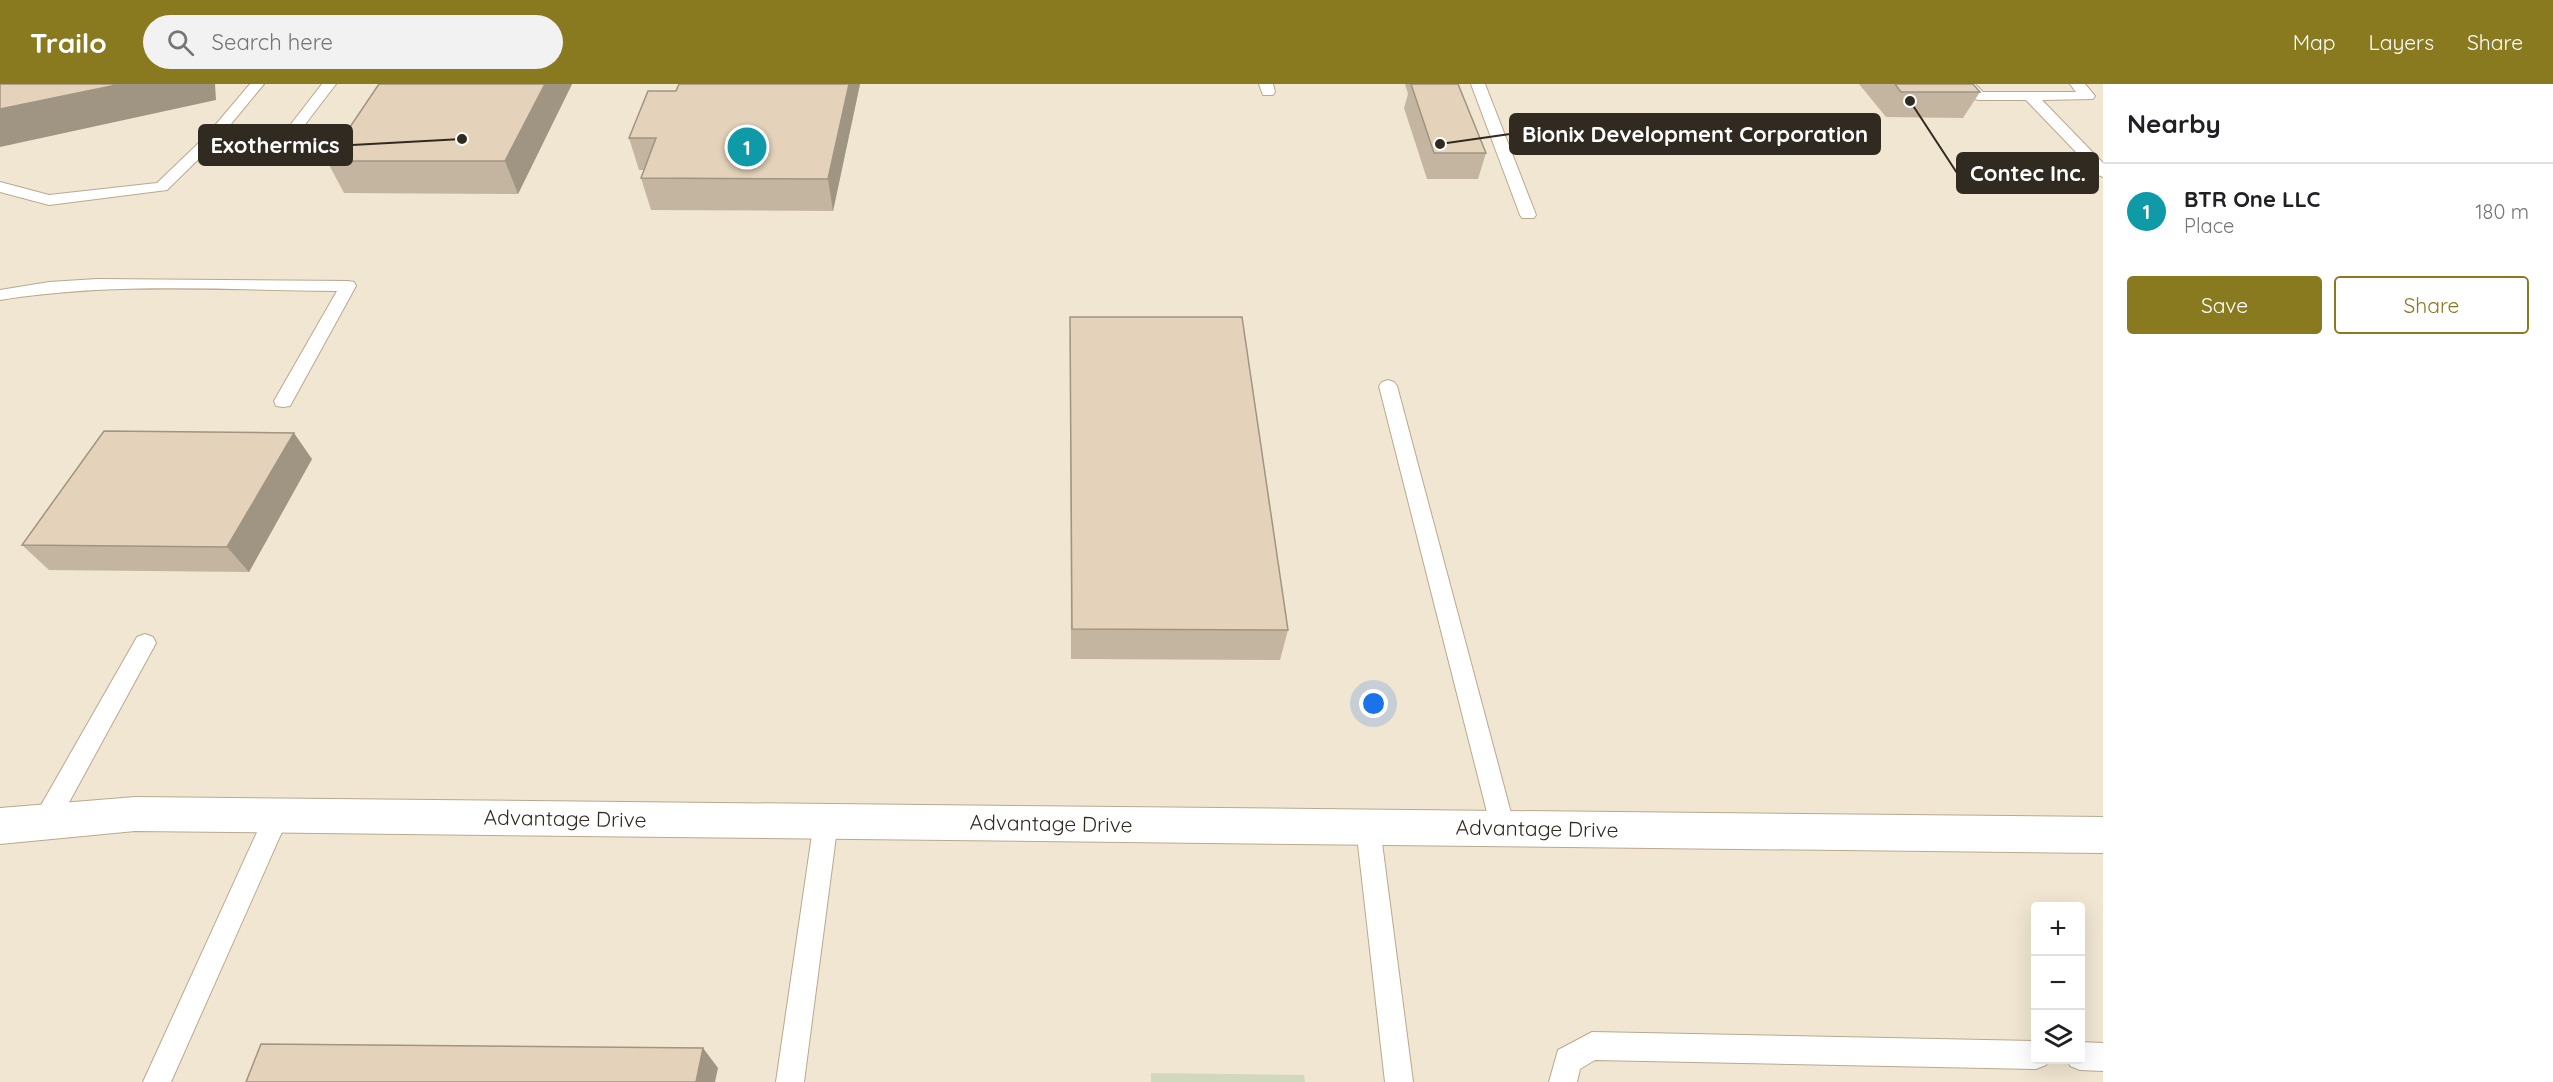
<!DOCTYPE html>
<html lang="en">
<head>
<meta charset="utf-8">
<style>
  body { margin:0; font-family:Quicksand,sans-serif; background:#f2f2f2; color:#202124 }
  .controls { position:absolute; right:18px; bottom:18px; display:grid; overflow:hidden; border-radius:6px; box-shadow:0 6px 24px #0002 }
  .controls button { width:54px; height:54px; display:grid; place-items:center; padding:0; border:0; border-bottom:2px solid #e0e0e0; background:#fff; color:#202124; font:30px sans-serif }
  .you { position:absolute; left:1374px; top:620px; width:21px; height:21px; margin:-15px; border:4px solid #fff; border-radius:50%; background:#1a73e8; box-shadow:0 0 0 9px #1a73e833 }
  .badge { display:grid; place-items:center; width:39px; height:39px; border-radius:50%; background:#897a1f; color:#fff; font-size:20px; font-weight:700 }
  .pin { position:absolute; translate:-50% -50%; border:3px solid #fff; box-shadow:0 2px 6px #0006 }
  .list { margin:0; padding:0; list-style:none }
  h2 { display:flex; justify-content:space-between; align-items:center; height:78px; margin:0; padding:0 24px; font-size:26px }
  h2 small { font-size:20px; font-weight:400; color:#757577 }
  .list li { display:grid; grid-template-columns:39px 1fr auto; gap:18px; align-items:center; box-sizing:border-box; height:96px; padding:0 24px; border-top:2px solid #e0e0e0 }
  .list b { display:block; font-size:22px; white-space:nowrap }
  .list p { margin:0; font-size:20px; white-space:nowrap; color:#757577 }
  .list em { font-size:20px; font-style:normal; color:#757577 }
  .actions { display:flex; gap:12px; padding:18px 24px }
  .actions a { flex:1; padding:14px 0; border:2px solid #897a1f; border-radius:6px; text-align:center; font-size:21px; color:#897a1f }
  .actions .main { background:#897a1f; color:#fff }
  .icon { flex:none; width:33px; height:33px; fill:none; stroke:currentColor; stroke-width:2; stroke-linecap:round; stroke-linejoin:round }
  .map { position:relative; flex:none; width:2103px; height:998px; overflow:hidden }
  header { display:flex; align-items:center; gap:36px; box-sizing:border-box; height:84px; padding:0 30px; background:#897a1f; color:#fff }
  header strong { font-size:28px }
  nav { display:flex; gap:33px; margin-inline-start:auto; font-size:21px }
  .search { width:420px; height:54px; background:#f2f2f2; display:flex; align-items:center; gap:15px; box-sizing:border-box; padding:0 21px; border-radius:33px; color:#757577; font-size:22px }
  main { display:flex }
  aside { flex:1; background:#fff }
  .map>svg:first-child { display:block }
</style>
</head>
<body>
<header>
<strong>Trailo</strong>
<div class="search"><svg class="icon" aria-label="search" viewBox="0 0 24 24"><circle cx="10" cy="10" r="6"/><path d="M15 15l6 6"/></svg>Search here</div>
<nav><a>Map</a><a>Layers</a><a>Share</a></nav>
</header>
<main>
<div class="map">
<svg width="2103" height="998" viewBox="0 0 2103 998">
  <rect width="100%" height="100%" fill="#fff3e4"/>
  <path fill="#f0e6d1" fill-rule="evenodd" d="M0,0H2103V998H0ZM2036,822H2080V976H2036Z"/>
  <path fill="#d0d9bd" d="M1151,989L1304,991L1305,998H1151Z"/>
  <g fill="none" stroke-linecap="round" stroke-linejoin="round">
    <g stroke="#baa890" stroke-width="2">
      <path id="service" d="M250,0H264L216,58L167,106L49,121L0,108V98L49,111L157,99L206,52Z
        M322,0H336L300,47H290L288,44Z
        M1259,0H1273L1275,8L1273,11H1263Z
        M1471,0H1485L1536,131L1534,134H1522L1520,131Z
        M1960,0H1975L1983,8H2076L2070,0H2085L2095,12L2093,15L2042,16L2103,79V93L2098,91L2026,16H1979L1974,15Z
        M97,195L348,197L354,198L356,202L290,322L283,323L276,322L274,317L337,207C225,206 111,198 0,216V206L49,198Z
        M1388,296L1394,298L1397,302L1515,744L1512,752L1503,755L1494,752L1491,744L1379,302L1382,298Z
        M145,550L153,553L156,559L54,746L45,749L36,746L33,738L36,730L137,553Z
        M277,721L286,724L289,732L171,998H143L268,724Z
        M826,726L835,729L838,737L804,998H776L814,737L817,729Z
        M1368,732L1377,735L1380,743L1413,998H1385L1356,743L1359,735Z
        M1592,948L2036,957V976H2048L2046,981L2036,985L1595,976L1580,985L1577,998H1549L1558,966Z
        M2080,958L2103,959V987L2080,986L2070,982L2068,976H2080Z"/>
    </g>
    <g stroke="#baa890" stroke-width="2">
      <path id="minor" d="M135,713L2103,733V769L135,747L0,760V724Z"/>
    </g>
    <use href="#service" fill="#fff" fill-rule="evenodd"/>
    <use href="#minor" fill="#fff" fill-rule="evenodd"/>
  </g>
  <path fill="#c4b5a0" d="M379,0H572L518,110L344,109L327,77Z
    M860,0L833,127L651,126L641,94L644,86H639L629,54L676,7Z
    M1405,0H1458L1486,69L1478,95H1427L1404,24L1408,10Z
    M1859,0H1973L1980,8L1963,34L1886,33Z
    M1070,233L1288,546L1280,576L1071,575Z
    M312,375L249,488L49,486L22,461Z"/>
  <path fill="#a09482" d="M121,0H215L216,16L0,63V25Z
    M545,0H572L518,110L505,77Z
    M849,0H860L833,127L828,95Z
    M294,349L312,375L249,488L227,463Z
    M703,964L718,984L715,998H696Z"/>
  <path fill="#e4d3ba" stroke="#a09482" stroke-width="1.5" d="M0,0H121L0,25Z
    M379,0H545L505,77H327Z
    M679,0H849L828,95L641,94L656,54H629L648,7H676Z
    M1411,0H1458L1486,69H1434Z
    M1895,0H1973L1980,8H1901Z
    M1070,233H1242L1288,546L1072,545Z
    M104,347L294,349L227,463L22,461Z
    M261,960L703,964L696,998H246Z"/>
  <g text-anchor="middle" stroke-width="6" stroke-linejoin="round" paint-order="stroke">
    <g font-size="21" fill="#312a21" stroke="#fff">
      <text transform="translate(565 735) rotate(1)" y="7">Advantage Drive</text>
      <text transform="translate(1051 740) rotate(1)" y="7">Advantage Drive</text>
      <text transform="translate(1537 745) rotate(1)" y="7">Advantage Drive</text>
    </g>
  </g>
  <path fill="none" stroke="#312a21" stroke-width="2" d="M1440 60L1510 50M462 55L352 61M1910 17L1957 89"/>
  <g fill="#312a21" stroke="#fff" stroke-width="2">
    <circle cx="1440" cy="60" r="6"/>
    <circle cx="462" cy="55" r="6"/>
    <circle cx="1910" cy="17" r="6"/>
  </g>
  <g fill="#312a21" stroke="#312a21" stroke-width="2">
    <rect x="1510" y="30" width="370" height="40" rx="6"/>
    <rect x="199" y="41" width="153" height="40" rx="6"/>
    <rect x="1957" y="69" width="141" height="40" rx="6"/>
  </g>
  <g font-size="22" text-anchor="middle" font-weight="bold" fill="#fff">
    <text x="1695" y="58">Bionix Development Corporation</text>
    <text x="275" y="69">Exothermics</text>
    <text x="2028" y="97">Contec Inc.</text>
  </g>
</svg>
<div class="controls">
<button>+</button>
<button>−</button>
<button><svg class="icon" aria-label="layers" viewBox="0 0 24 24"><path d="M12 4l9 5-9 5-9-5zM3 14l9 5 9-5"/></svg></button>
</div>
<div class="you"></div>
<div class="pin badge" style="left:747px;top:63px;background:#0f9aa8">1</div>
</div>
<aside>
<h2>Nearby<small></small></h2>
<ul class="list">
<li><span class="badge" style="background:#0f9aa8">1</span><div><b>BTR One LLC</b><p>Place</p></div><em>180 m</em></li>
</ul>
<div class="actions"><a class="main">Save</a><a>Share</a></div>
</aside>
</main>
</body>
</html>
